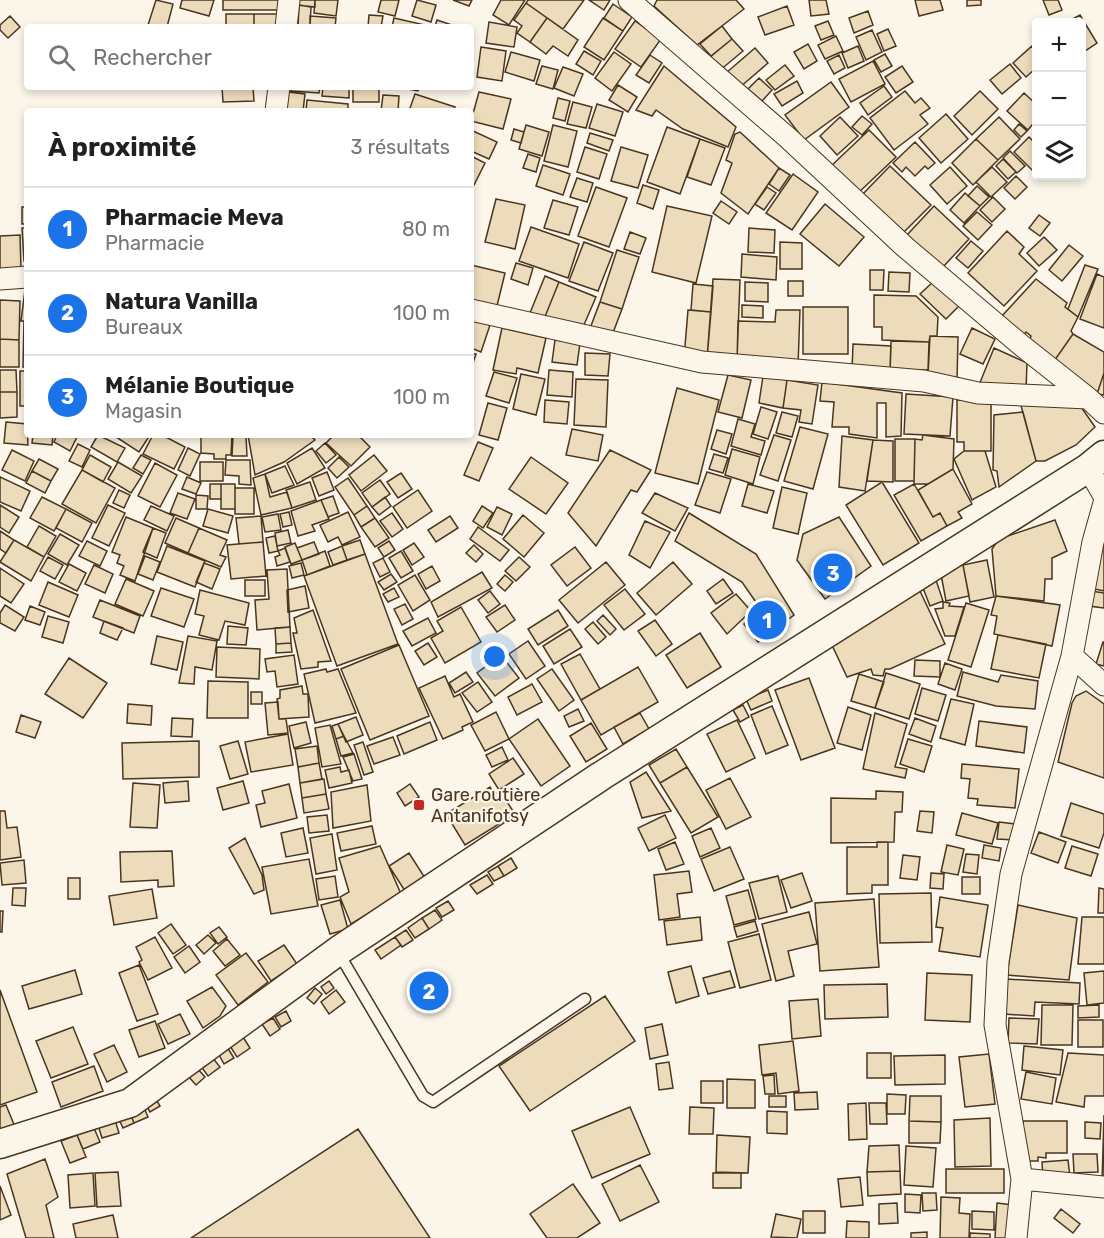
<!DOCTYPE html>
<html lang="fr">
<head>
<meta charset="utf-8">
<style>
  body { margin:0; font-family:Rubik,sans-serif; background:#f2f2f2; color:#202124 }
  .controls { position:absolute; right:18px; top:18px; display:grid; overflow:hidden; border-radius:6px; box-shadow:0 3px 9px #0003 }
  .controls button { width:54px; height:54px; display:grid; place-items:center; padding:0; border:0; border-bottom:2px solid #e0e0e0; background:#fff; color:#202124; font:30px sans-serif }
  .you { position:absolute; left:495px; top:657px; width:21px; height:21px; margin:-15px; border:4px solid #fff; border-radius:50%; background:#1a73e8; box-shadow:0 0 0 9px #1a73e833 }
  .badge { display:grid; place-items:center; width:39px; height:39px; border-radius:50%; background:#1a73e8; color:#fff; font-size:20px; font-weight:700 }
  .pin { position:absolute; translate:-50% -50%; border:3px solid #fff; box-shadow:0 2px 6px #0006 }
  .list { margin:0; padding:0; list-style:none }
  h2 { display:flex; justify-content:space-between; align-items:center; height:78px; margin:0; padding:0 24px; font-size:26px }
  h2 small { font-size:20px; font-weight:400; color:#757577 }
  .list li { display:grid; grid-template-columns:39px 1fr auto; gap:18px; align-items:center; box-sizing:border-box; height:84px; padding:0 24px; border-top:2px solid #e0e0e0 }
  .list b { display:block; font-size:22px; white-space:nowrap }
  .list p { margin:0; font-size:20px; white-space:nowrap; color:#757577 }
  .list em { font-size:20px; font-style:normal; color:#757577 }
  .icon { flex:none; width:33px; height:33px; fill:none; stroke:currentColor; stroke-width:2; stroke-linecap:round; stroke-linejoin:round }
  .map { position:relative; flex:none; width:1104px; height:1238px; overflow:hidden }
  .search { position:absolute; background:#fff; box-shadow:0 3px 9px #0003; left:24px; top:24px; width:450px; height:66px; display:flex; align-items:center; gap:15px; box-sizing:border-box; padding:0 21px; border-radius:6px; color:#757577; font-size:22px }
  .panel { position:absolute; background:#fff; box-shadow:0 3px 9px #0003; left:24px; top:108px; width:450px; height:330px; border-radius:6px }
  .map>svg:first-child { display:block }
</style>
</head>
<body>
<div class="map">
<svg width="1104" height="1238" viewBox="0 0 1104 1238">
  <rect width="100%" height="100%" fill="#fbf6e9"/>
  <path fill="#ecdcbc" stroke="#4a3520" stroke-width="1.5" d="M156,0L173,4L167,27L148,25Z
    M182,0H214L209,16L180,8Z
    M223,0H282V10H223Z
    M297,0H315V7L297,5Z
    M315,0H338L336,16L314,13Z
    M381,0H399L395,16L378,12Z
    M417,0L436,5L431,22L412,16Z
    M453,0H472L469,6Z
    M501,0H525L509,25L493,15Z
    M528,0H584L563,29L526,3Z
    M589,0H610L604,10Z
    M657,0H736L744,9L697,45L654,6Z
    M809,0H826L829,14L811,16Z
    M915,0H940L943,10L919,16Z
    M967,0H981V5L967,6Z
    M1043,0H1058L1062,10L1049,15Z
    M526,3L547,18L530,42L517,33L522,26L514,20Z
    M613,4L632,17L623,31L604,18Z
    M299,5L311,7L310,27H298Z
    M787,6L794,25L765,35L758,17Z
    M868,11L873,25L854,33L849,18Z
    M226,14H254V27H226Z
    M254,14H279V27H254Z
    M369,15L383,16L381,27H368Z
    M1080,15L1097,43L1082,53V22H1067Z
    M10,16L20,27L8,38L0,30V25Z
    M310,16L336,18L335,27H310Z
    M394,18L425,25V27H392Z
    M547,18L578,40L568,56L553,46L546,54L530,42Z
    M603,18L623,31L604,60L584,47Z
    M437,20L452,25V27H435Z
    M635,21L661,39L641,67L615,49Z
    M828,21L834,35L821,40L815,26Z
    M489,22L517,27L514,47L486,43Z
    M722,26L732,39L711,56L700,44Z
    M888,29L896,46L884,51L877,34Z
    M872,30L882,52L866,60L856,37Z
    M836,36L843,51L825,59L818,45Z
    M732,39L743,51L719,71L709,58Z
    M808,44L817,61L804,69L794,52Z
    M858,46L864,61L848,68L842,53Z
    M1032,46L1036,52V68L1026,77L1013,63Z
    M481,47L506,51L502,81L477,77Z
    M755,48L768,63L739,88L726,73Z
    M584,51L601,61L593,75L576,64Z
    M511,52L540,60L534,81L505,72Z
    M614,52L631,64L612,91L595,78Z
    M885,54L892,66L881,72L874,60Z
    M650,55L662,63L649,83L636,75Z
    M839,55L845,68L834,74L827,61Z
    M873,61L885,84L851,102L839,79Z
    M1010,64L1021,78L1002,94L990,80Z
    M785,65L794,76L775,90L766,80Z
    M542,66L558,70L553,89L536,84Z
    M664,66L736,127L728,147L683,129L656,110L652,116L636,110Z
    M902,66L913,82L896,93L885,77Z
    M563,67L583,74L574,96L554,88Z
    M759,78L772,90L762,101L748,89Z
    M797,81L803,93L782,106L774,94Z
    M831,82L849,107L804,140L785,115Z
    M618,85L637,97L628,112L609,100Z
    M884,86L892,97L868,115L860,103Z
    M222,87H253L254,101L223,102Z
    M292,87H320L319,93L291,91Z
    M323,87H349V98L322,96Z
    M353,87H379V102H353Z
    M397,87H419L418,91Z
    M905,91L915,103L921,98L930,108L920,115L928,124L894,150L870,118Z
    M980,91L998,109L972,135L954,116Z
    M288,92L305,94L303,111H285Z
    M479,92L511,99L503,129L471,121Z
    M1024,93L1036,104V120L1028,130L1007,111Z
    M415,94L455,107L453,111H409Z
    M383,95L399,96L398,111H381Z
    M558,98L570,101L565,121L553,118Z
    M307,100L348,104V111H306Z
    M573,102L592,107L586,128L567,124Z
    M597,104L623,112L615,136L589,128Z
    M946,114L968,139L941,163L919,138Z
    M862,116L872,124L862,135L852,127Z
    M840,117L858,136L837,155L820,136Z
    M999,117L1020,139L998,160L976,139Z
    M1019,124L1027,131L1021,137L1014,130Z
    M526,125L549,132L542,156L519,149Z
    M553,125L577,131L568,167L544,161Z
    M667,127L700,139L680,194L647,182Z
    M514,129L524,132L521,143L511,140Z
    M471,130L497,142L489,159L471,151Z
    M869,130L896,157L856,195L829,168Z
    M740,132L779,168L748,214L721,193L732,163L726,160L735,134Z
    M590,133L613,140L609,151L587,143Z
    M1029,137L1036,144V168L1033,171L1014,152Z
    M700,139L725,148L711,185L687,177Z
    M976,139L998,160L973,185L952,163Z
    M915,142L935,163L928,169L925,166L915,176L906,167L902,172L893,163Z
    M585,147L607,154L599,179L577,172Z
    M621,147L648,155L638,188L611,181Z
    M1010,151L1025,166L1017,173L1003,158Z
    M528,154L540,158L536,172L523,168Z
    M471,156L485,163L474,185L471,183Z
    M1003,159L1016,172L1008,179L996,166Z
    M543,165L570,174L563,195L536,186Z
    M890,166L931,205L900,236L860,197Z
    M950,167L967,186L947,204L930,185Z
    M992,167L1007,182L991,197L976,182Z
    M779,168L790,175L779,191L769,184Z
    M793,174L818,192L792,230L766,213Z
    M1016,176L1027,187L1015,199L1004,188Z
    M577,178L593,183L587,202L570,197Z
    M643,185L659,190L653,209L637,203Z
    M977,186L989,197L980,206L968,196Z
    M596,187L627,198L609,247L578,236Z
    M767,187L776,193L764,210L755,204Z
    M965,193L980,206L964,223L950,210Z
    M993,197L1005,209L992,222L980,210Z
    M496,199L525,205L515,249L485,242Z
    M553,200L578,207L569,235L544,228Z
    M721,201L737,212L729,224L713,213Z
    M825,204L864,237L839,266L800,234Z
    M667,206L712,216L696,283L652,272Z
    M934,206L969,239L943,267L907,235Z
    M22,207H27V224H22Z
    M977,212L992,225L978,240L963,226Z
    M1039,215L1050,223L1040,236L1029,228Z
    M531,227L579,244L568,278L519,261Z
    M22,228H27V261H24Z
    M749,228L775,230L774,253L748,252Z
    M1007,231L1024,247L1019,254L1037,271L1004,306L968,273Z
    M630,232L646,238L640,254L624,249Z
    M20,235L21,268L0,269V236Z
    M1044,237L1057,250L1039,266L1027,253Z
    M971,241L983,251L968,268L956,258Z
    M584,242L613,253L598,291L569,281Z
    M780,242L802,243V269H780Z
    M1069,245L1083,256L1062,281L1049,270Z
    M617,250L639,257L622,309L600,302Z
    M742,254L777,257L776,280L741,277Z
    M516,263L533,268L528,285L511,279Z
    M471,265L505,273L496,310L471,303Z
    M1085,265L1098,269L1078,317L1068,309Z
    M870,270H884L883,290H870Z
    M889,272L910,273L909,292L888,291Z
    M1097,274L1104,277V328L1080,319Z
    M545,276L559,282L544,319L530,313Z
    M713,279L740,280L737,360L707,359Z
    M1036,279L1067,303L1065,307L1078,317L1071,331L1073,334L1052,364L1029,342L1031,336L1026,332L1022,337L1001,317Z
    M788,281H803V296H788Z
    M934,281L959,306L946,319L920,294Z
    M559,282L596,297L580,334L544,319Z
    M745,282L768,283V302L745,301Z
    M693,284L713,286L711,312L691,310Z
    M25,290H27V367H23L24,321H21Z
    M874,295L916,296L938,317L937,336H930L929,342L882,340V327H874Z
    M0,300L20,301L19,340L0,339Z
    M600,302L622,309L611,338L589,331Z
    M742,305L763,306V318L742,317Z
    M803,307H848V354H803Z
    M688,310L711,312L707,359L684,358Z
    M776,310H800L798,366L737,364L738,321L775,322Z
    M471,319L490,325L481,352L471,348Z
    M502,328L546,338L538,373L517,368L516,374L493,370Z
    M972,328L995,339L983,364L960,354Z
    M1073,334L1104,352V373L1097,394L1052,364Z
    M930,336L958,337L957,381L928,375Z
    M0,339L19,340V367H0Z
    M555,340L580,343L577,365L552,362Z
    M891,341L929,342L928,370H890Z
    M853,344L891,346L890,373L852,371Z
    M994,348L1027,363L1026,390L979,385Z
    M471,353L476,354L471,369Z
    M585,353L610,354L608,376L585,375Z
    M0,370H16L17,392H0Z
    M549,370L573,372L572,397L547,395Z
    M20,371H27V406H20Z
    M494,372L517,378L509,403L486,396Z
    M1104,373V395L1097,394Z
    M521,374L545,379L536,415L513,409Z
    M728,375L751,380L742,418L718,412Z
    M763,376L787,380L783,408L759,403Z
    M576,379L608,380L606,427L574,425Z
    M787,380L818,385L812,424L799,422L801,410L783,408Z
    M822,382L902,393L901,436L886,437V403H877V438L849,434V427H832L834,402L820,401Z
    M677,388L719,400L698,484L655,473Z
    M0,392H17V417L0,418Z
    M906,394L953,397L950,436L904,434Z
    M545,400L569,402L567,424L544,422Z
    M957,400H991V451H964V442H957Z
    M1020,402L1079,404L1095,427L1076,445L1045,461H1036Z
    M488,403L507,408L498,440L479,435Z
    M761,407L777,412L768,439L753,434Z
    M782,412L798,416L792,437L776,433Z
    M1023,412L1036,461L999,487L997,471L993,470L994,415Z
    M738,419L755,424L751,437L765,441L761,455L731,446Z
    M6,422L27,424L28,445L4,443Z
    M800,427L828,434L813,489L784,481Z
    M572,429L603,435L598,461L566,455Z
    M717,430L732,434L726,454L711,449Z
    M33,435H53L52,445L32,443Z
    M57,435H78L70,451L54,442Z
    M98,435L125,448L117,462L91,447Z
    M113,435H150L139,452Z
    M153,435H162L185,447L174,469L143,454Z
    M201,435H232L231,455H226V459H214V454L201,453Z
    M248,435H310L315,440L284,462L255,475Z
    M334,435H358L370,447L351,466L326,443Z
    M774,435L791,440L778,481L760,475Z
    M923,435L954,439L953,469L928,484H914L915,439L922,440Z
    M233,436H246L247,456H232Z
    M842,436L873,440L865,491L839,487Z
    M895,439H915L914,481H895Z
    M873,440L893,441V482L867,481Z
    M478,442L493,448L479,481L464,475Z
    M325,443L336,455L326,463L316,451Z
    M78,444L90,450L82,467L69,461Z
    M188,448L200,454L190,476L178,470Z
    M312,448L325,468L297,484L287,463Z
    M732,449L760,457L753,484L725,475Z
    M12,450L34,461L25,481L2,470Z
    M610,450L651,470L637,492L631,490L596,546L568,513Z
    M964,451H985L996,487L972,500L954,459Z
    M714,454L728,458L723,473L709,469Z
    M90,455L111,467L103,482L82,470Z
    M141,455L151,460L143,474L133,468Z
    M374,455L387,471L361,491L349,475Z
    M339,457L349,467L337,478L328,468Z
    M531,457L568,483L546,514L509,489Z
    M39,459L58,469L51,481L32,471Z
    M226,460H250L251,485L239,484V476L225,475Z
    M118,462L142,476L131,493L108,479Z
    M200,462H223V481H200Z
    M155,463L177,475L160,507L138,496Z
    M285,466L294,485L272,493L265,474Z
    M953,469L972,504L958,512L962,518L947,526L940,513L933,517L918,490Z
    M82,470L115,488L96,523L62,504Z
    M32,471L51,481L45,493L26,483Z
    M327,472L334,490L319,496L312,478Z
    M707,472L731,479L720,513L695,505Z
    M401,473L412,489L398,498L387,482Z
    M265,474L270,497L287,492L292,508L261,515L253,478Z
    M0,477L30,491L21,511L0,502Z
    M187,477L201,483L196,494L182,489Z
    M348,478L367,506L354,515L335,487Z
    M380,480L390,494L372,507L362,493Z
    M310,482L316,500L292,508L286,490Z
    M882,482L919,543L883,565L846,505Z
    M210,484H221V499H210Z
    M221,484H235V509H221Z
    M748,484L774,491L767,513L742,506Z
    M914,484L933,517L940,513L947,526L921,541L894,495Z
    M782,487L807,493L798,534L773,528Z
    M235,488H254V514H235Z
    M119,490L130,495L124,508L113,503Z
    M418,490L432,511L407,528L393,507Z
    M178,493L195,499L187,519L170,513Z
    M655,493L688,508L675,531L642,513Z
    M196,495L208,496L207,509H196Z
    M333,496L339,513L328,517L321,500Z
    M42,497L66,509L54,531L30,518Z
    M385,497L391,506L379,515L372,507Z
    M321,500L329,519L312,525L315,531L298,536L291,511Z
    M0,505L19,517L9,533L0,527Z
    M108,505L125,513L109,546L92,538Z
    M151,506L174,516L167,531L144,520Z
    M367,506L375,518L361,527L354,515Z
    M482,506L493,513L483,528L473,521Z
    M497,507L512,514L502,535L487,527Z
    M66,509L92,523L82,542L56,528Z
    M208,509L233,516L228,533L203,526Z
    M289,512L292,525L283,527L280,514Z
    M348,512L360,537L342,545L338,537L328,542L320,525Z
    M392,513L403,529L392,537L380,521Z
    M689,513L756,554L794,615L758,642L744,624L760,608L742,582L675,541Z
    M278,514L281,530L265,532L262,517Z
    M523,515L544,533L524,557L503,539Z
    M261,516L263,542L239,544L236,518Z
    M450,516L458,528L436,542L428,530Z
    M126,517L153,528L135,581L120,575L124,566L117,563L120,555L112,552Z
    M839,517L871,566L825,599L797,560L803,534Z
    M176,518L199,528L188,553L165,543Z
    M375,518L389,538L375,547L361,527Z
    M1055,520L1067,551L1052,558V579H1045L1044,601L996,596L992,549L999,539Z
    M645,521L670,532L650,568L629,555Z
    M39,526L56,536L44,557L27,547Z
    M478,527L509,550L500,561L470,539Z
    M153,528L166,533L157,558L143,552Z
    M199,528L227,540L220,555L226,557L221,567L188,553Z
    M288,530L291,543L277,546L275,533Z
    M0,531L14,540L6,553L0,549Z
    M60,534L79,545L67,565L48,554Z
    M275,536L278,551L269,553L266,538Z
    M14,540L44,557L31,581L0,562Z
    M360,540L365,554L347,560L342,546Z
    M87,541L107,551L100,566L79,556Z
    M389,541L395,550L384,557L378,548Z
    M263,542L266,576L231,579L227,545Z
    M314,542L319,554L302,560L297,548Z
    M295,543L302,560L291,564L285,547Z
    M414,543L424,557L412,565L403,550Z
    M474,545L483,554L476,562L466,553Z
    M1099,545L1104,546V591L1090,588Z
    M167,546L205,561L195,587L157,572Z
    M342,546L347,560L333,565L328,552Z
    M575,547L591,568L567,586L551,565Z
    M285,548L290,562L277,566L275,557L280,555L278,551Z
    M325,551L330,566L307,575L302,560Z
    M401,551L413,571L401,578L389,558Z
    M365,554L398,644L337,666L304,576Z
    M145,556L160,562L153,580L138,574Z
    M48,557L63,565L55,579L40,571Z
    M519,557L530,567L516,581L505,571Z
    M383,558L390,572L380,577L373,563Z
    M987,560L994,597L970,602L963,565Z
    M606,562L625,585L578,623L559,600Z
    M673,562L692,584L656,615L637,593Z
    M204,563L220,569L212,589L196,582Z
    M301,563L304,575L292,578L289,566Z
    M69,564L86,573L77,591L59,582Z
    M94,565L113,574L105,593L85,584Z
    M963,565L969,596L946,601L940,569Z
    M432,566L440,581L426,589L418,574Z
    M0,568L24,584L11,603L0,596Z
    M287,569L290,627L257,630L255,600L269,599L267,570Z
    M482,572L492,588L438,617L431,602Z
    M391,574L397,582L384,590L378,582Z
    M415,575L430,600L413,611L398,585Z
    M505,575L513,582L505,591L497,584Z
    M935,577L943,601L930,606L921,583Z
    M126,579L154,591L143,616L115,604Z
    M723,579L733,593L716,604L707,591Z
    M245,580H265V596H245Z
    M48,582L78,595L69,617L39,605Z
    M305,586L309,608L288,612L287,590Z
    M161,588L194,599L184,627L151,616Z
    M394,588L399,597L388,602L383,594Z
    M625,589L645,614L624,630L604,605Z
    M919,589L945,644L890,669H885L883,676L873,675L871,669L847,677L831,643Z
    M200,590L249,603L245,625L225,621L219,640L199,635L204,616L195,614Z
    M490,591L500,604L488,613L478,600Z
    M1091,591L1104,593V608L1089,606Z
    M736,594L751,611L727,634L711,613Z
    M996,596L1060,605L1052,646L994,634L997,616L991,615Z
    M100,600L140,616L134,633L93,617Z
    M943,602L950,603L949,606L964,607L955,636H945L935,609L943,608Z
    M966,603L989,610L971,667L948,660Z
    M405,604L413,619L402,625L394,609Z
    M5,605L24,617L15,631L0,623V613Z
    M505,605L515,620L497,632L486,617Z
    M30,606L45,612L40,625L25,620Z
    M461,607L481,642L445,663L431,638L443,631L437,621Z
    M313,610L331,661L318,662V667L301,669L293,633H297L294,618Z
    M558,610L568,626L538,645L528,629Z
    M603,615L616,629L610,635L597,621Z
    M48,616L69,622L63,643L42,637Z
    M428,618L436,633L412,646L403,631Z
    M655,620L672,644L656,656L638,631Z
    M104,621L123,628L117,640L100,633Z
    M593,622L606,637L598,644L585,629Z
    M228,626L248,628L246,645L227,644Z
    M290,627L291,643L276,644L275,628Z
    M570,629L582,647L554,664L543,646Z
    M700,633L721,667L687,688L666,655Z
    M998,635L1046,644L1039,678L991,669Z
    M157,636L183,642L177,670L151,664Z
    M188,636L217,641L212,670L195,667L194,684L179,683Z
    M528,641L545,666L526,679L509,654Z
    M1103,642H1104V666L1096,664Z
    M291,643L292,652L276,653V644Z
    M428,643L437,657L424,665L415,651Z
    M399,645L429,716L370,740L341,669Z
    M217,647L260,649L259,679L216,677Z
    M580,654L600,689L581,700L561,664Z
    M294,655L298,684L277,687L275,671L267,672L265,659Z
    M501,655L519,678L495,696L477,673Z
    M69,658L107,683L83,718L45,694Z
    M915,660L940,661V677L914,676Z
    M945,663L962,669L955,690L938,684Z
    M638,667L658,702L601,735L581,700Z
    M326,669L327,672L338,669L356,713L315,723L304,674Z
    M552,669L574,700L559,711L537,679Z
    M466,672L473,682L455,693L449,683Z
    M963,672L998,682L1001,675L1038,681L1035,709L996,706L957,696Z
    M886,673L920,684L909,719L875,708Z
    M859,674L884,682L875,708L851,701Z
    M445,676L454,697L460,694L473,722L462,727L463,730L443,739L419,688Z
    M809,678L835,748L801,760L775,690Z
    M208,681L248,682V718H207Z
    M478,682L492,702L477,712L462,693Z
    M532,684L542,702L517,715L508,697Z
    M302,686L303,694H308L309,717L279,719L277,699L280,698V690Z
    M922,688L946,695L938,721L915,714Z
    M768,690L772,701L751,710L746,699Z
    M1086,691L1104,704V778L1058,762L1072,703L1076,696Z
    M251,692H262V704H251Z
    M951,699L974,704L965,745L940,738Z
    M278,702L279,719H286L288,733L268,735L265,703Z
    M128,704L152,706L151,725L127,723Z
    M743,705L749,717L740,722L733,710Z
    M772,706L788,745L766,754L751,715Z
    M848,707L871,715L862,750L837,743Z
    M578,709L584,721L569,727L564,716Z
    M496,712L509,739L485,751L471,725Z
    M640,713L649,729L623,744L614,727Z
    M875,713L907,724L895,767L907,769L905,778L863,769Z
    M21,715L41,722L35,738L16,732Z
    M356,717L363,735L346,742L338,724Z
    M172,718L193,719L192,737L171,736Z
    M915,718L936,726L931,742L909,734Z
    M538,719L570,766L541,786L509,739Z
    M737,720L755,758L726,772L707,734Z
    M979,721L1027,727L1024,753L976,746Z
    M306,722L311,743L294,748L289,726Z
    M430,722L437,740L404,754L397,736Z
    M591,723L607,749L586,762L570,736Z
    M338,724L344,736L336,739L332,726Z
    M330,725L341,764L322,767L315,728Z
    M288,734L293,765L251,772L245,742Z
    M344,736L353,753L341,756L336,739Z
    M393,737L400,755L374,764L367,746Z
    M908,739L932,746L924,772L900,764Z
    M199,741V777L123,779L122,743Z
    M238,741L248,774L230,779L220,746Z
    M363,742L373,772L364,775L354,745Z
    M317,746L319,763L298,767L295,749Z
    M502,747L508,760L492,767L486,755Z
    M676,749L687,767L660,783L649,765Z
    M354,754L362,779L353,781L343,757Z
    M513,758L524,774L499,790L489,774Z
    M319,763L322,779L300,783L298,767Z
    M962,764L1019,769L1015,808L977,805L978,799L968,798L970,779L961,778Z
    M340,767L341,772L349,770L352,783L329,788L325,770Z
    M687,767L718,817L691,833L660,783Z
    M646,772L671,811L642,818L630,782Z
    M730,778L751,817L726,829L706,790Z
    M324,779L326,794L302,798L300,783Z
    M188,781L189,801L165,803L163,783Z
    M243,781L249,803L223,810L217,788Z
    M133,783L160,785L157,828L130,827Z
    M289,784L297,818L261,827L256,805L265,803L262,791Z
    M410,784L419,797L405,806L397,793Z
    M367,785L371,821L333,828L331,792Z
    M490,787L494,794L500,791L515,814L465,845L446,814Z
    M876,791L903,792L902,812H895L894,842L831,843V798L876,799Z
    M326,794L329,809L304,813L302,798Z
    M1071,803L1104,814V833L1099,848L1061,836Z
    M0,811H5L7,828L17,827L21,857L0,860Z
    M920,811L934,812L932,833L917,831Z
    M962,813L998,823L992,844L956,835Z
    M327,815L329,831L309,833L307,817Z
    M665,815L676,838L649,851L638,828Z
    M999,822L1015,824L1014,840L997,839Z
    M372,826L376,844L341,851L337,833Z
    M303,828L308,853L286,857L281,833Z
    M711,828L720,848L700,857L692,836Z
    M1039,832L1066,842L1058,863L1031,853Z
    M332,834L337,870L316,874L310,838Z
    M245,838L262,875L264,890L254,894L229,848Z
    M675,842L684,864L666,870L658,849Z
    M877,842H888V885H872V893L847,894V847H877Z
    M947,845L964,849L958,875L941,872Z
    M984,845L1001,848L999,861L982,858Z
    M380,846L401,894L351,924L340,897L349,892L339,858Z
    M1072,846L1098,854L1091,876L1065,868Z
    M730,847L744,879L714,891L701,859Z
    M172,851L174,886L158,887V880L121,882L120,852Z
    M409,853L425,878L405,891L389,866Z
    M966,854L979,855L977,874L963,872Z
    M903,855L920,857L917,880L900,878Z
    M511,858L517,868L504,876L498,866Z
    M309,859L318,906L271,914L262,867Z
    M24,860L26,883L2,885L0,863Z
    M498,866L504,876L494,881L488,872Z
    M689,871L692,892L677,894L680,917L659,920L654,875Z
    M802,873L812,901L791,908L781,880Z
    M931,873L944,874L943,889L930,888Z
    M487,875L493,884L477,894L470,885Z
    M335,876L338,897L319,900L316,879Z
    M778,876L787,912L759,919L749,883Z
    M962,877H980V894H962Z
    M68,878H80V899H68Z
    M13,888H26L25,906L12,905Z
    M1099,888L1104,889V913H1098Z
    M152,889L157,918L114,925L109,896Z
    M748,890L756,919L734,925L726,896Z
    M931,893L932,942L880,943L879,894Z
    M940,897L988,905L980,957L939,951L943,928L936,927Z
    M874,899L879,967L820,971L815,903Z
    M340,900L348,929L330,934L321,905Z
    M448,901L454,910L442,917L436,908Z
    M1018,905L1077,918L1069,980L1007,975Z
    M435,910L442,920L429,929L422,918Z
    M0,911H3L2,932H0Z
    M809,912L817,944L788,951L794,976L776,981L762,924Z
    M700,917L702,940L667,945L664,921Z
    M1082,917H1104V964H1078Z
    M422,918L429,929L415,938L408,928Z
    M755,921L758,931L737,937L734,927Z
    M171,924L186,945L173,954L158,933Z
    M219,927L227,937L218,944L210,933Z
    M406,930L413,940L402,947L395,937Z
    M759,934L771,980L740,988L728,942Z
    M208,935L216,943L204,954L196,945Z
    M155,937L172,968L148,980L139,962L142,960L136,947Z
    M395,937L401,945L381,959L375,950Z
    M227,939L240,955L225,966L213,951Z
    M284,945L297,964L271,981L258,961Z
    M189,946L200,962L185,973L174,957Z
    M246,953L268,982L238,1005L216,975Z
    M139,965L158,1014L137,1021L119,973Z
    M691,966L699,996L676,1003L668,972Z
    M75,970L82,994L29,1009L22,986Z
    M730,971L735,987L708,994L703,978Z
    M1104,971V1003L1087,1005L1084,973Z
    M927,973L972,975L970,1022L925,1020Z
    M1006,979L1080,983L1079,1004L1035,1002L1034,1016L1004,1014Z
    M329,981L334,988L326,994L321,987Z
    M887,984L888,1017L825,1019L824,985Z
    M212,987L226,1006L220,1016L203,1028L187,1001Z
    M315,988L322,994L314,1004L307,998Z
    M0,990L37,1092L0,1105Z
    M336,990L345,1002L329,1014L321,1002Z
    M605,996L635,1041L530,1111L499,1066Z
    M818,999L821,1036L792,1039L789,1001Z
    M1042,1005H1073L1072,1045H1041Z
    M1099,1005V1017L1078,1018V1006Z
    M286,1011L291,1021L281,1027L275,1017Z
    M180,1014L190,1034L168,1044L158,1024Z
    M273,1018L280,1029L270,1036L262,1024Z
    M1009,1018L1039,1019L1037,1044L1008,1043Z
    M1078,1020H1103V1047H1078Z
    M155,1021L165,1048L139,1057L129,1030Z
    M662,1024L668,1055L650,1059L645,1028Z
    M73,1027L88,1064L51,1078L36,1041Z
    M243,1037L250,1048L237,1057L230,1046Z
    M793,1041L799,1091L778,1094L776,1073L762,1075L759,1045Z
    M114,1045L127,1072L107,1082L94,1054Z
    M1024,1046L1063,1050L1060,1075L1022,1070Z
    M227,1047L234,1058L224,1064L218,1053Z
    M867,1053H891V1078H867Z
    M1068,1053L1104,1055V1096H1085L1084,1107L1056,1102Z
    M989,1054L995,1104L965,1107L959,1057Z
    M945,1055V1084L895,1085L894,1056Z
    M212,1057L220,1067L208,1076L200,1065Z
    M669,1062L673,1088L659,1090L656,1064Z
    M94,1066L103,1091L61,1107L52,1082Z
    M197,1068L205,1077L196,1085L188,1076Z
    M1026,1072L1056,1078L1052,1104L1021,1099Z
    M774,1075L775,1094H765L763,1076Z
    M727,1079L755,1080V1108H727Z
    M701,1081H723V1103H701Z
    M817,1092L818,1109L795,1110L794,1093Z
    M887,1094L906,1095L905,1114H887Z
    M154,1096L160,1106L150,1112L144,1102Z
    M769,1096H786V1107H769Z
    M910,1096H941V1122L909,1121Z
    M866,1103L867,1139L849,1140L848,1104Z
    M869,1103H886L887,1124H870Z
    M6,1105L15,1127L0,1132V1107Z
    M143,1105L148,1117L134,1123L129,1111Z
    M630,1107L650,1154L592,1178L572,1131Z
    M690,1107L714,1108L713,1134H689Z
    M129,1111L134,1123L123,1128L118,1117Z
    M767,1111L787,1112V1134L767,1133Z
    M1104,1115V1182H1102Z
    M990,1118L991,1166L955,1167L954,1120Z
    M115,1120L119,1133L102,1138L98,1125Z
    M909,1121L941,1122L940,1143H909Z
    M1023,1121H1067V1153H1046V1158L1038,1157V1161H1023Z
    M1085,1122L1101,1123L1100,1139L1085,1138Z
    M94,1128L100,1142L83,1149L77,1135Z
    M358,1129L430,1238H191Z
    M77,1135L86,1157L70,1163L61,1141Z
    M717,1135L750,1137L748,1173L716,1172Z
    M899,1145L900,1171L867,1172L869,1146Z
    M906,1146L936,1148L933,1187L904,1185Z
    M1073,1154H1097L1098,1172L1074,1173Z
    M45,1159L58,1197L46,1205L54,1238H26L7,1174Z
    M1068,1160L1070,1177L1043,1179L1042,1162Z
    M640,1165L659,1202L620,1221L602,1184Z
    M946,1169H1004V1193H946Z
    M900,1171L901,1194L868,1196L867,1172Z
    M118,1172L121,1206L97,1207L95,1173Z
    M93,1173L95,1206L70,1208L68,1175Z
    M713,1173H741V1188H713Z
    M860,1177L863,1205L841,1207L838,1179Z
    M573,1184L600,1223L577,1238H547L530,1214Z
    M0,1186L11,1215L0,1220Z
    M922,1193H936L937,1210L923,1211Z
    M905,1194L921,1195L920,1213L905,1212Z
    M941,1197L960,1198L959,1213L970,1214L969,1238H940Z
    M897,1203L898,1223L879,1224V1204Z
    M997,1203L1013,1205L1011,1238H995Z
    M1061,1209L1080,1224L1073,1233L1054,1218Z
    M803,1211H825V1233H803Z
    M972,1211L994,1212V1230L972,1229Z
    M776,1214L801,1219L797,1238L771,1237Z
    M113,1215L118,1238H76L73,1224Z
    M847,1221L869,1222V1238H846Z
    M927,1232V1238H911V1233Z
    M970,1233L990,1234V1238H970Z"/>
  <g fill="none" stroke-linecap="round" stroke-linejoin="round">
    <g stroke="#4a3520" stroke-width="13">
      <path id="service" d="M338,952L423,1096L433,1102L585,999"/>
    </g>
    <g stroke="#4a3520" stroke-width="23">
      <path id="minor" d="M629,0L787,137L905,247L1021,345L1088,398
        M286,27L289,0
        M276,111L279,87
        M0,279L27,277
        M471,310L702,362L924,381L978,393L1088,398L1104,413
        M1088,468L1104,496
        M1072,656L1104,685
        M1022,1179L1104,1187
        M1016,1238L1022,1179L995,1025L998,962L1011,874L1072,656L1093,542L1104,503"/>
    </g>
    <g stroke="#4a3520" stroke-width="31">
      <path id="secondary" d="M0,1144L130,1103L338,951L601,776L1088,468L1104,455"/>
    </g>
    <use href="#service" stroke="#fbf6e9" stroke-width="10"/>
    <use href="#minor" stroke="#fbf6e9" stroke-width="21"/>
    <use href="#secondary" stroke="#fbf6e9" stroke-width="28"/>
  </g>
  <rect fill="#c62828" stroke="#fbf6e9" stroke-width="2" x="413" y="799" width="12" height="12" rx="3"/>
  <g text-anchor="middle" stroke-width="4.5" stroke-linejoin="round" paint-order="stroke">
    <g font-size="18" fill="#4a3520" stroke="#fbf6e9" text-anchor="start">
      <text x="431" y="801">Gare routière<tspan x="431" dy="21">Antanifotsy</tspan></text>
    </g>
  </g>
</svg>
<div class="controls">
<button>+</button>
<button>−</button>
<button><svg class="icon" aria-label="layers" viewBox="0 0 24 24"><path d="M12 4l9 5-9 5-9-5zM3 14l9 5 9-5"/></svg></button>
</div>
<div class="you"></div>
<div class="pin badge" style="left:767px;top:620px">1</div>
<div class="pin badge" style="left:429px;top:991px">2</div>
<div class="pin badge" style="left:833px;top:573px">3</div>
<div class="search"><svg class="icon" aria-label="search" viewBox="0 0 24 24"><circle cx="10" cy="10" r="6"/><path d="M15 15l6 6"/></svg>Rechercher</div>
<section class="panel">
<h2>À proximité<small>3 résultats</small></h2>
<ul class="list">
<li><span class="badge">1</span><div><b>Pharmacie Meva</b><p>Pharmacie</p></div><em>80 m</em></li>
<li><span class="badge">2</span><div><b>Natura Vanilla</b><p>Bureaux</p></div><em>100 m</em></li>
<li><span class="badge">3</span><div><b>Mélanie Boutique</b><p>Magasin</p></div><em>100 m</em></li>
</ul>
</section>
</div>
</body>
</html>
